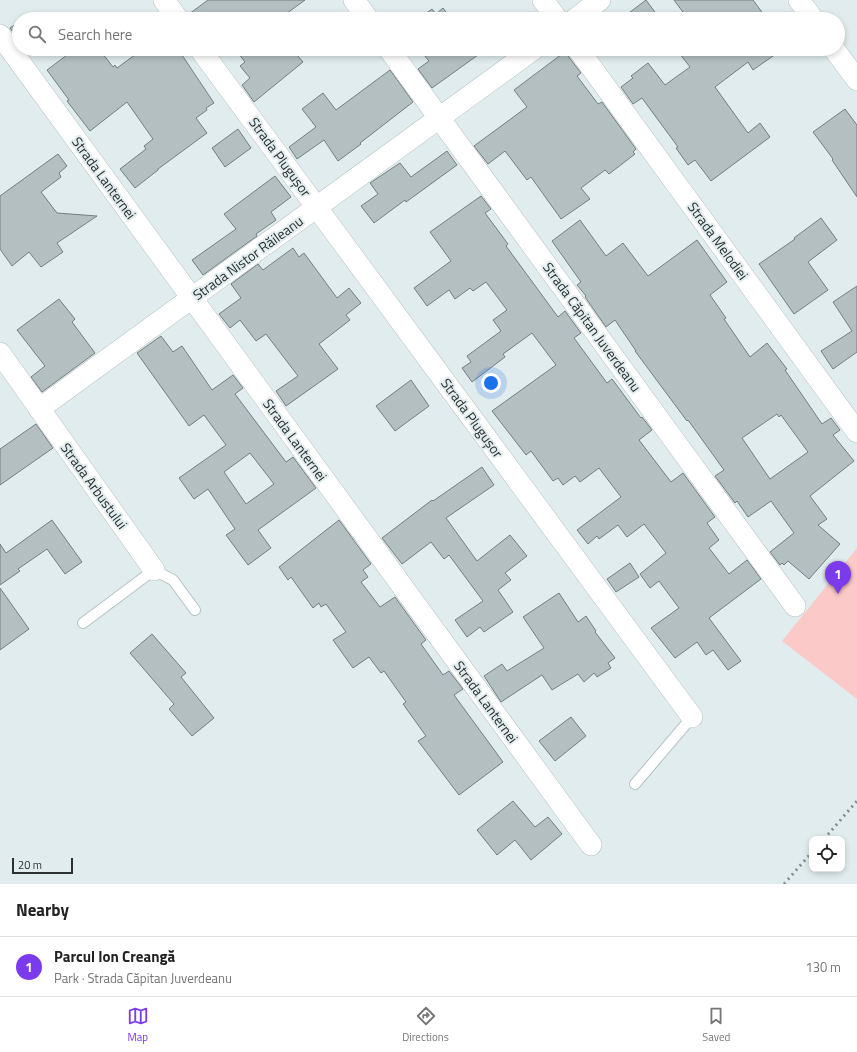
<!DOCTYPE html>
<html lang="en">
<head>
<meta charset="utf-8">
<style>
  body { margin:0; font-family:"Titillium Web",sans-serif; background:#f6f6f6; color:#222 }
  .controls { position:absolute; right:12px; bottom:12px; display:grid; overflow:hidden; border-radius:8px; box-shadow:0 2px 6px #0003 }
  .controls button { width:36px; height:36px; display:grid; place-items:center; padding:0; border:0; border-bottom:1px solid #e0e0e0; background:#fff; color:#222; font:20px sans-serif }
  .scale { position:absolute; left:12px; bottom:10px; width:61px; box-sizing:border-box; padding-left:4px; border:2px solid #2b3030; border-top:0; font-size:11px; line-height:14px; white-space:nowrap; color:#2b3030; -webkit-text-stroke:3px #e0eced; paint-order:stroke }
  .you { position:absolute; left:491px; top:383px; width:14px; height:14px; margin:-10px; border:3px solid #fff; border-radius:50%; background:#1a73e8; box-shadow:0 0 0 6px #1a73e833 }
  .badge { display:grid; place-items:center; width:26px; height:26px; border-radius:50%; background:#7c3aed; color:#fff; font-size:13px; font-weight:700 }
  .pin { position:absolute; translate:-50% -33px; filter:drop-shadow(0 1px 2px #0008) }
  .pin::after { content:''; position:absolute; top:21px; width:14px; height:12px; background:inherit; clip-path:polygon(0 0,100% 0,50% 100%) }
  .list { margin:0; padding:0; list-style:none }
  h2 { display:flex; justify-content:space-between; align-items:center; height:52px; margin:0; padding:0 16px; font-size:17px }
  h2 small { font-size:13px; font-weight:400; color:#767676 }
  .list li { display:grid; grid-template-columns:26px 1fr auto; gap:12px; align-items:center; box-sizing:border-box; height:60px; padding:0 16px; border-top:1px solid #e0e0e0 }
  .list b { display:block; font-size:15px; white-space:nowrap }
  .list p { margin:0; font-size:13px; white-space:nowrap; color:#767676 }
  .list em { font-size:13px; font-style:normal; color:#767676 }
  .icon { flex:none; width:22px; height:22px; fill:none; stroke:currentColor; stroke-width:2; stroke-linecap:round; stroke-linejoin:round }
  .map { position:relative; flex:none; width:857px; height:884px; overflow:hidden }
  .search { position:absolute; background:#fff; box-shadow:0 2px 6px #0003; left:12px; right:12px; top:12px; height:44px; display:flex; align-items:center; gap:10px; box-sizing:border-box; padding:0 14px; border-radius:22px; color:#767676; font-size:15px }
  .sheet { height:112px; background:#fff }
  nav { display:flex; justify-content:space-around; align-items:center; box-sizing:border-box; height:56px; border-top:1px solid #e0e0e0; background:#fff; font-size:11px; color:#767676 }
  nav a { display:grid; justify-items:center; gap:2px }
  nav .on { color:#7c3aed }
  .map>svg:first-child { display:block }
</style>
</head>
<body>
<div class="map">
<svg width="857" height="884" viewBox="0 0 857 884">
  <rect width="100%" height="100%" fill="#e0eced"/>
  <path fill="#fbcac8" d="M857,548V699L782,641Z"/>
  <path fill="#b3bfc1" stroke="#747f81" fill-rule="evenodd" d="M208,0H305L279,19H193L189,14Z
    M646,0L660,19H621Z
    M674,0H753L767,19H688Z
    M443,8L451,19H418L432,9L436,14Z
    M19,22V41L10,28Z
    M75,49H99L113,67L115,65L117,68L143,49H178L214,103L206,108L207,110L196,118L207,133L158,169V170L135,188L120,169L146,149L144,146L153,139L127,102L90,131L67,101L69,100L47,70Z
    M235,49H292L303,62L254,102L242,85L250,78L240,66L245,62Z
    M419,49H474L478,55L432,88L418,69L429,61Z
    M676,49H783L753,70L748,62L715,87L748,133L760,123L770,137L711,181L695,160L688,165L676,148L678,147L642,98L633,104L621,87L633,78L631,76L648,63L665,85L690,67Z
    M566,51L568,56L581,73L577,76L598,104L602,102L636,149L633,152L635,154L609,174L605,170L581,188L590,199L561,219L531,177L527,180L505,151L488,164L474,146L527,107L514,90Z
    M390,70L413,102L360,143L361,144L338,161L324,140L297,159L289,147L316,127L302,109L323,93L336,110Z
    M845,109L857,125V197L832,160L833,159L813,132Z
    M238,129L251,148L225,167L212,148Z
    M447,151L457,165L406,202L405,200L374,223L361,206L378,194L370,183L400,163L411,177Z
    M58,154L67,166L59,173L61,177L41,192L57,213L97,216L57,243L63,252L41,267L29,252L12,266L0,249V196Z
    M275,176L291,197L271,212L276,220L256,234L257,236L203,275L192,260L236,229L224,214Z
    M481,196L491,209L485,213L508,244L506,246L558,317L565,311L581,333L574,338L607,383L612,379L641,418L642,417L652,430L639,440L671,482L683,473L715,517L707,523L719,540L709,548L729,574L747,560L761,579L709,618L741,661L728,670L713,650L706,655L697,642L675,658L651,628L679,608L659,581L650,588L640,574L666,553L644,524L627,537L618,525L599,539L597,536L588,544L577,530L621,497L599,468L580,482L575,476L563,485L558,478L553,481L531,451L526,455L492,411L556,365L532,333L503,354L505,357L472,382L462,368L471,362L467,356L501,331L493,320L507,310L486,282L473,291L470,288L455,299L449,290L427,306L414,288L451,261L430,232Z
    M821,218L837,240L808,262L828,290L794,314L759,264L795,239L794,238Z
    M580,220L606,256L623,243L648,276L697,240L727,282L710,295L726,318L724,319L750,357L767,343L787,369L785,370L822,424L831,418L840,430L833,435L854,461L810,496L827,519L818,525L840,544L809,579L788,561L784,565L782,563L780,565L770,552L794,533L771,501L748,517L737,501L735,503L715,476L724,470L688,420L687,421L635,351H636L615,320L606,327L585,297L586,296L577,285L581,282L552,241ZM777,414L779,417L781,415L808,452L770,479L742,438Z
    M293,248L299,257L304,253L337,298L349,288L361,303L346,315L350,320L319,344L338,369L286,406L276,391L298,376L266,334L256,341L240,320L230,328L219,314L241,298L231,284L258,264L263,270Z
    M857,286V352L833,369L821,351L852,331L833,302Z
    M59,299L75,319L72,322L95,353L42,392L31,377L45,366L17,330Z
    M161,336L173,352L182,346L212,390L233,375L243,388L235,394L286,462L293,457L316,488L258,530L271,548L248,565L226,535L235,529L208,489L194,499L179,478L226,445L204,415L189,426L137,353ZM250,453L274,484L246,504L224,472Z
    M411,380L429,406L395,431L376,406Z
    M36,424L53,448L0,485V449Z
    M482,467L494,485L446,518L477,561L510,535L527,556L505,573L511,580L498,590L513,612L484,632L480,627L467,637L455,620L483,601L449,555L444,559L431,542L402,564L382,538L432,500L433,501Z
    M52,520L82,562L65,574L47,549L18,569L20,571L0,585V544L6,553Z
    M339,520L371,564L363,570L368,577L361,582L380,607L395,597L426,640L421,644L443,675L449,671L463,689L454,695L503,762L459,795L418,741L426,736L403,704L406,702L384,671L381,673L369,657L353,668L333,640L346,632L326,604L321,607L319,603L313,608L291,577L288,580L279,567Z
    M630,563L639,577L616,592L607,579Z
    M0,588L29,629L0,650Z
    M559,593L578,622L586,616L596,631L595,632L615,658L608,663L611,668L597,677L594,673L584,682L578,674L552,690L542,675L501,702L484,676L502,664L507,671L544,648L523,617Z
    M152,634L186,673L181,677L214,718L192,736L169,709L174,704L130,653Z
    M571,717L586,736L555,761L539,741Z
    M513,801L535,827L548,817L562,834L531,860L515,840L497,855L477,830Z"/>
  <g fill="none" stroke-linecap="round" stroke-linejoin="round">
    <g stroke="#b6c2c4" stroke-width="12">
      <path id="service" d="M83,623L154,570L173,580L195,610
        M635,784L692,717"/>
    </g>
    <g stroke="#b6c2c4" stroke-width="22">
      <path id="minor" d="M164,0L178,19
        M354,0L368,19
        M543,0L557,19
        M799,0L813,19
        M575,19L600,0
        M0,35L591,845
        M200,49L692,717
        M389,49L795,606
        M578,49L857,432
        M834,49L857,80
        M0,353L154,570
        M39,409L534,49"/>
    </g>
    <use href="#service" stroke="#fff" stroke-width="10"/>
    <use href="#minor" stroke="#fff" stroke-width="21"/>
    <path stroke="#848d8d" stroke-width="3" stroke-dasharray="2 4" stroke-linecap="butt" d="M824,839L857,801
      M784,884L812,852"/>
  </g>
  <g text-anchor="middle" stroke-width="4" stroke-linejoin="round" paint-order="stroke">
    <g font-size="14" fill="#2b3030" stroke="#e0eced">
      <text transform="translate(280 157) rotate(54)" y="5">Strada Plugușor</text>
      <text transform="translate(104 178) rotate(54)" y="5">Strada Lanternei</text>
      <text transform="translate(718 241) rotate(54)" y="5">Strada Melodiei</text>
      <text transform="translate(248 258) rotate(-36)" y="5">Strada Nistor Răileanu</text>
      <text transform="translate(592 327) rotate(54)" y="5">Strada Căpitan Juverdeanu</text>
      <text transform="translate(472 418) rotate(54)" y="5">Strada Plugușor</text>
      <text transform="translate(295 440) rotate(54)" y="5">Strada Lanternei</text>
      <text transform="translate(94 486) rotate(54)" y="5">Strada Arbustului</text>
      <text transform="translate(486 702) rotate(54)" y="5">Strada Lanternei</text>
    </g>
  </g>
</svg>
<div class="controls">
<button><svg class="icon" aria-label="locate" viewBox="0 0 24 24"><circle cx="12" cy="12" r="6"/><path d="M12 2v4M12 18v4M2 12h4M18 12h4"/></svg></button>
</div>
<div class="scale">20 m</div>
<div class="you"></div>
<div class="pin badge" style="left:838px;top:594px">1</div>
<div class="search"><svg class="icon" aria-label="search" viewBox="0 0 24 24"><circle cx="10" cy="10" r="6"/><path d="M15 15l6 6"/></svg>Search here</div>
</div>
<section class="sheet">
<h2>Nearby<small></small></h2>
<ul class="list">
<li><span class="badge">1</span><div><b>Parcul Ion Creangă</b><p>Park · Strada Căpitan Juverdeanu</p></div><em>130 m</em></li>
</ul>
</section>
<nav>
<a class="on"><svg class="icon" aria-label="map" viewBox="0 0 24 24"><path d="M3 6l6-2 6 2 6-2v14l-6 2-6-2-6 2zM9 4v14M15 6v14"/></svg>Map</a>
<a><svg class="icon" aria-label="directions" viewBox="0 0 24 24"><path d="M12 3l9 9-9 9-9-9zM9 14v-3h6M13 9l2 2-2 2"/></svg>Directions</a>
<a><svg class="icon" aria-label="saved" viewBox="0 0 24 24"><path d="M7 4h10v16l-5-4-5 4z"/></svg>Saved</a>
</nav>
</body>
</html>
